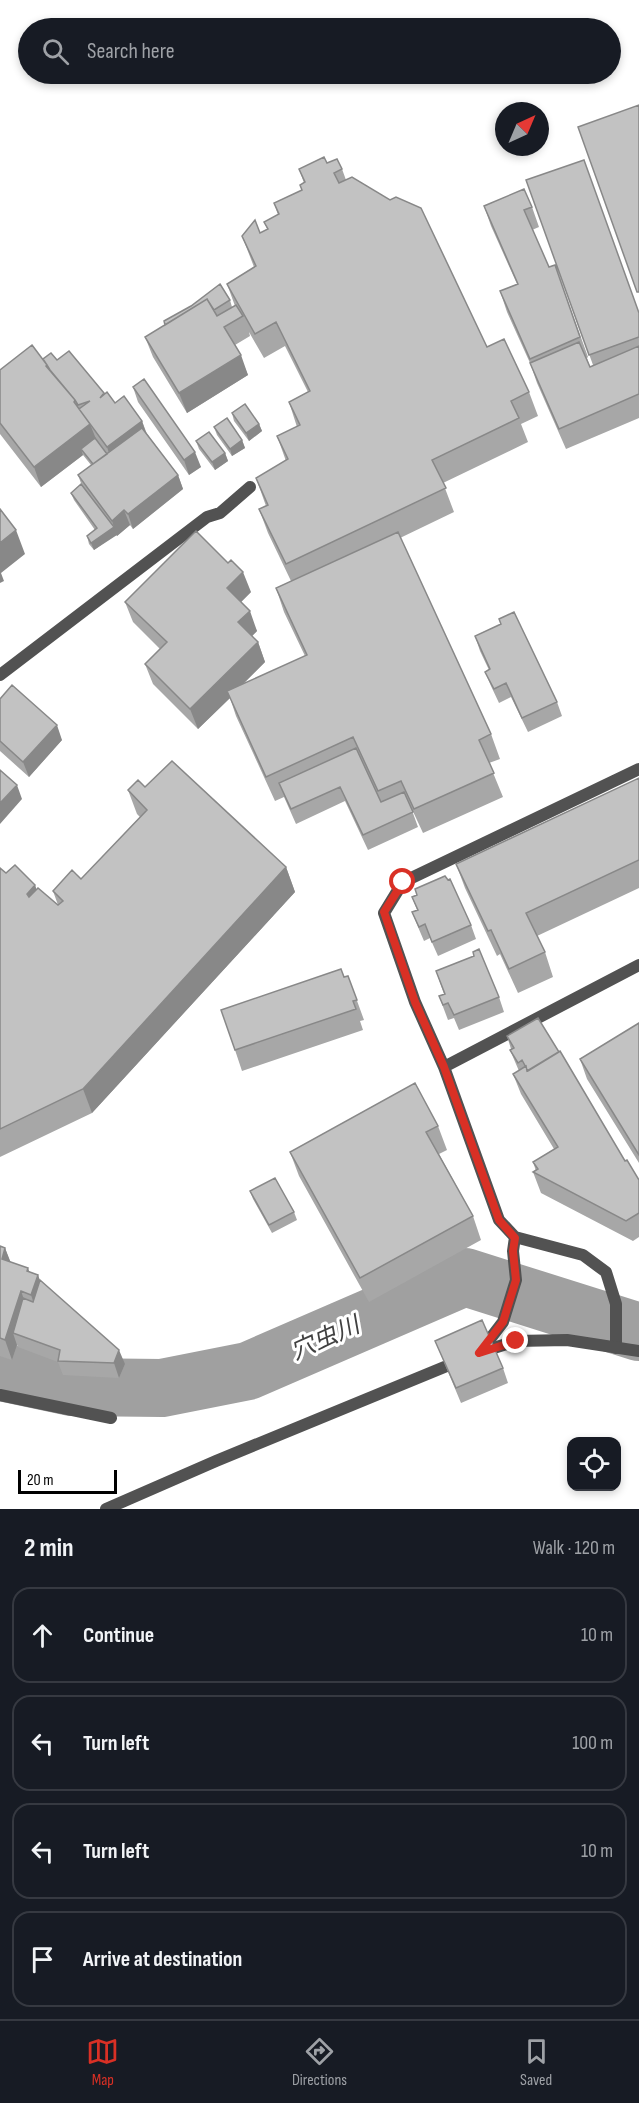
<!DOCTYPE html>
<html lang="en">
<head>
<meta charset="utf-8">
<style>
  body { margin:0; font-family:"Sofia Sans Condensed","Noto Sans JP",sans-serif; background:#20242c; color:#f1f3f6 }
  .controls { position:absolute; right:18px; bottom:18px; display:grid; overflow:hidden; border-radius:12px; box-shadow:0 3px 9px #0003 }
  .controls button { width:54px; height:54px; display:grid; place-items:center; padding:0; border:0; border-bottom:2px solid #363941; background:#171b24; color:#f1f3f6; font:30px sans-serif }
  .compass { position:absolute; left:495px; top:102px; width:54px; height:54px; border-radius:50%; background:#171b24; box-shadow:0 3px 9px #0003; rotate:44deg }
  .scale { position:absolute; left:18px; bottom:15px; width:99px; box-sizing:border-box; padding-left:6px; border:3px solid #000; border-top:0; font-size:16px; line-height:21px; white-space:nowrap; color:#000; -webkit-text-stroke:4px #fff; paint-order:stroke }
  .stop { position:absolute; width:18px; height:18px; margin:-14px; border:4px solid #d93025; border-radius:50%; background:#fff }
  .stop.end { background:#d93025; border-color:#fff; box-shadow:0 2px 6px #0008 }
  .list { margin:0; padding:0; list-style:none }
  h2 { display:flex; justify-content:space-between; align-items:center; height:78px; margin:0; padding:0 24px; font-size:26px }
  h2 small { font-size:20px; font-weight:400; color:#9ea1a6 }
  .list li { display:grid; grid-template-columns:39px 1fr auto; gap:18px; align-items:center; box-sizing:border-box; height:96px; margin:0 12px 12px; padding:0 12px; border:2px solid #363941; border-radius:18px }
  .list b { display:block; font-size:22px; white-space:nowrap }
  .list em { font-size:20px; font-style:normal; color:#9ea1a6 }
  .icon { flex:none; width:33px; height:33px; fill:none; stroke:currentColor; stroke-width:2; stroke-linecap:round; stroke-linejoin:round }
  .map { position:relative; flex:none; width:639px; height:1509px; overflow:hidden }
  .search { position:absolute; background:#171b24; box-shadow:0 3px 9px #0003; left:18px; right:18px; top:18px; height:66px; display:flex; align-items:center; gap:15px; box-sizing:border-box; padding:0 21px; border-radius:33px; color:#9ea1a6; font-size:22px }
  .sheet { height:510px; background:#171b24 }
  nav { display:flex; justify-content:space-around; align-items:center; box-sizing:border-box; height:84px; border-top:2px solid #363941; background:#171b24; font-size:16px; color:#9ea1a6 }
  nav a { display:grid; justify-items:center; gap:3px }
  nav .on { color:#d93025 }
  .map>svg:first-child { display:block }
</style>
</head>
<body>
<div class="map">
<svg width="639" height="1509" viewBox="0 0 639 1509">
  <rect width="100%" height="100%" fill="#fff"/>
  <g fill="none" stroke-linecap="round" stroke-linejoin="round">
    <path stroke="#a0a0a0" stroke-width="58" d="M0,1372L72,1387L162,1388L248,1371L465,1277L639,1332"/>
    <path stroke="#525252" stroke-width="12" d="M0,675L207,517L220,513L250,487
      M444,1067L639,965
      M616,1348V1304L606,1272L583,1255L515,1237L499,1220L444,1067L415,1002L384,913L403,882L639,769
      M480,1352L503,1322L516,1280L513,1251L515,1237
      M0,1395L111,1418"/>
    <path stroke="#525252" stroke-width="12" d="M481,1352L516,1341L567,1340L639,1351
      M106,1509L216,1461L459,1361"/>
  </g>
  <path fill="#a7a7a7" d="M327,163L342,169L346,180L487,347L529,392L538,416L521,424L528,442L443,483L454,512L400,538L491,734L500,759L489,763L503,797L423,833L410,805L418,827L368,850L345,801L296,824L284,797L275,801L236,716L230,698L198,729L153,684L145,664L160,649L133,622L125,602L251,592L241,602L257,631L252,636L258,642L265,662L243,684L305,656L284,612L276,588L291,581L268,533L259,509L266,506L256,478L286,461L277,436L297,427L289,402L308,392L285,346L264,358L249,332L250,336L235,345L248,375L187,413L153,357L145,337L230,300L232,307L235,306L227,284L254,267L242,236L260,233L267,229L264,222L278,215L274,203L302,190L300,185L304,183L299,169Z
    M526,180L639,313V418L566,449L537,383L530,363L507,312L500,291L517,284L491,226L484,206L532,207L539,227L532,230L549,267L555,265L588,357L587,358L590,367L593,365Z
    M43,359L57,360L115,403L142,421L147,434L178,475L183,489L133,529L130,525L117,536L116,534L94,550L89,544L87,536L95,530L74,500L71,493L82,486L78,475L91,465L83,455L41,487L0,434V370Z
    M133,387L201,467L189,475L138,402Z
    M232,413L259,424L262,431L249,441L234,421Z
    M214,427L242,440L245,448L232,456L217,435Z
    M196,441L225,453L228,461L215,470L199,449Z
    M499,619L557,702L562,716L528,732L511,697L499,703L491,686L485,672L489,670L480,651L475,636L501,624Z
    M0,699L62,740L29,777L0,751Z
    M639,778V888L537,936L545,952L553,977L518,993L500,954L497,956L465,888L456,864Z
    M145,787L286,867L295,892L92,1113L0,1157V868L6,873L35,885L36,889L58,905L53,891L81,879L140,817L137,814L128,790Z
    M412,897L471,925L476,939L438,956L430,938L424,941L418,927L412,912L417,910Z
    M474,956L499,997L504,1012L459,1030L454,1018L448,1020L439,996L444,994L436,971Z
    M348,976L364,1020L360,1021L363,1030L242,1071L235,1050L344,977Z
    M639,1023V1163L587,1079L580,1059Z
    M507,1036L625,1161L639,1180V1237L633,1241L541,1193L533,1172L536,1171L533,1162L554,1149L521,1094L513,1074L519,1071L510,1050L511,1049Z
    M438,1126L447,1150L439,1154L473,1216L481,1240L369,1302L299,1176L290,1152Z
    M250,1191L294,1212L297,1220L272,1233L253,1199Z
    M0,1246L5,1248L10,1262L30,1272L38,1275L40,1281L125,1364L119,1378L63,1375L58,1362L18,1347L17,1345L12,1360L0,1356Z
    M435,1341L503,1368L508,1383L461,1403L441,1355Z"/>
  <path fill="#888" d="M241,355L248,375L187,413L179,393Z
    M142,421L147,436L112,462L107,447Z
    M90,424L98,444L81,449L83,455L41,487L34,467Z
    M259,424L262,431L249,441L246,433Z
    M242,440L245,448L232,456L230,449Z
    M195,452L201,467L189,475L184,460Z
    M225,453L228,461L215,470L212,462Z
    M178,475L183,489L133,529L128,514Z
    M124,510L130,525L117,536L112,521Z
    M114,527L117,535L94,550L91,543Z
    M16,530L25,554L1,573L4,581L0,583V543Z
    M243,572L251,592L235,608L227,588Z
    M250,611L257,631L246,642L238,622Z
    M258,642L265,662L230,697L227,691L230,698L198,729L190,709Z
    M57,725L62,740L29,777L23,762Z
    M17,785L22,799L0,824V803Z
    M286,867L295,892L92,1113L83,1089Z
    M35,885L43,909L27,894Z
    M5,1248L13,1268L2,1259Z
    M28,1268L34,1284L38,1275L45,1295L38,1315L31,1295L27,1271Z
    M21,1291L28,1311L13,1333L17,1345L12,1360L5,1340Z
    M119,1350L125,1364L119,1378L114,1363Z"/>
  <path fill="#c2c2c2" stroke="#888" stroke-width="1.5" d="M639,105V292H637L578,127Z
    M324,157L327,163L337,159L342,169L334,173L339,183L352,177L390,200L396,197L421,208L487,347L504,339L529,392L511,401L519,418L432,460L446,488L286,564L259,509L268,505L256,478L288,459L277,436L300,425L289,402L310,391L276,322L255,334L227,284L256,266L242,236L255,220L260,233L268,229L264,222L279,214L274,203L302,190L300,185L305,182L299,169Z
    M584,160L639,313V337L589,355L526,180Z
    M524,189L532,207L524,210L549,267L555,265L580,337L530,359L500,291L518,284L484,206Z
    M220,284L230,300L214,310L207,299L165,325L164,321L191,306Z
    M207,299L217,316L236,305L243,316L224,327L241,355L179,393L145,337Z
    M579,342L590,367L639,346V394L559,429L530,363Z
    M32,345L47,365L46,366L75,400L74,402L90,424L34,467L0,423V370Z
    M69,351L104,393L100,398L107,392L115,403L124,396L142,421L107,447L79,409L90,401L78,405L75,400L50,370L47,365L43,359L51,353L57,360Z
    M144,379L195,452L184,460L133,387Z
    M245,404L259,424L246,433L232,413Z
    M227,418L242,440L230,449L214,427Z
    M142,428L178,475L128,514L124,510L112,521L78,475Z
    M209,432L225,453L212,462L196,441Z
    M95,438L107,454L93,464L81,449Z
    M81,484L114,527L91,543L87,536L97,528L71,493Z
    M0,509L16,530L0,543Z
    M196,531L228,563L231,560L243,572L227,588L250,611L238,622L258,642L190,709L145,664L167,642L125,602Z
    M398,532L491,734L479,740L494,773L414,809L401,781L378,791L353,737L266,777L227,691L307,655L276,588Z
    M514,612L557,702L522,718L506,683L494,689L485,672L490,669L475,636L501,624L499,619Z
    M12,685L57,725L23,762L0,741V699Z
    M356,748L381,802L404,792L413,812L363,835L340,787L291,809L279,783Z
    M172,761L286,867L83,1089L0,1129V868L6,873L15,865L35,885L27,894L29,897L38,888L58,905L63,901L53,891L72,870L81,879L147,810L128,790L138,780L145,787Z
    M0,770L17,785L0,803Z
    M639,778V860L526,913L545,952L509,969L491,930L488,931L456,864Z
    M445,876L448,880L450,879L471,925L432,942L425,924L419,927L412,912L418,910L412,897L417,895L415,889Z
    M479,949L499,997L454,1015L448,1003L443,1005L439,996L445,994L436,971L474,956L473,952Z
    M341,969L344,977L348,976L357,1000L353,1001L356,1009L235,1050L221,1010Z
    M538,1018L559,1052L528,1071L522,1060L518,1063L510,1050L514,1048L507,1036Z
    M639,1023V1155L580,1059Z
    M560,1051L625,1161L627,1160L639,1180V1213L626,1221L533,1172L538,1169L533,1162L558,1147L513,1074L526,1066L527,1071Z
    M415,1083L438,1126L426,1132L473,1216L360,1278L290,1152Z
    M275,1178L294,1212L269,1225L250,1191Z
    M0,1246L5,1248L2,1259L28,1268L27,1271L38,1275L31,1295L21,1291L5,1340L0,1338Z
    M40,1280L119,1350L114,1363L58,1361L60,1350L13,1333L23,1298L33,1302Z
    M482,1320L503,1368L456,1388L435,1341Z"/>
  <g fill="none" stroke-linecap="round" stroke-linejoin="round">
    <path stroke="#d93025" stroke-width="8" d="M403,882L384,912L415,1002L444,1067L499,1220L515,1238L513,1251L516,1280L503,1322L479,1353L516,1341"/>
  </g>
  <g text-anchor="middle" stroke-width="6" stroke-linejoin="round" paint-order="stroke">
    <g font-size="24" font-style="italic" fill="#414141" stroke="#fff">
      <text transform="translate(325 1338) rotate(-24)" y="8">穴虫川</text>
    </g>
  </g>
</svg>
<div class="controls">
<button><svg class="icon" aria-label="locate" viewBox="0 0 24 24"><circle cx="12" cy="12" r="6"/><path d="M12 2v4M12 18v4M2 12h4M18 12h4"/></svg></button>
</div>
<svg class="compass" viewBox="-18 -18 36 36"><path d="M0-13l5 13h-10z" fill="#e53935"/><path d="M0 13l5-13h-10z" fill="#9ea1a6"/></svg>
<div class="scale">20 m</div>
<div class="stop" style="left:403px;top:882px"></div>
<div class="stop end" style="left:516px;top:1341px"></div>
<div class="search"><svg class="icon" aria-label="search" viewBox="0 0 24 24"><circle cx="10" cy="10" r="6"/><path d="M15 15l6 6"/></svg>Search here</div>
</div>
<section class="sheet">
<h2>2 min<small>Walk · 120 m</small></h2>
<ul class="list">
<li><svg class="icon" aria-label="ahead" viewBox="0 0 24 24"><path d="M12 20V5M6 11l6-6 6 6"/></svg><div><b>Continue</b></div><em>10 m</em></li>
<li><svg class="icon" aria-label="left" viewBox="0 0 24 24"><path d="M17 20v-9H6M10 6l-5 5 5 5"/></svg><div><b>Turn left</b></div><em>100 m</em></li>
<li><svg class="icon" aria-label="left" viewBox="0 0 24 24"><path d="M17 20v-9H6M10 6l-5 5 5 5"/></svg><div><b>Turn left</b></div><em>10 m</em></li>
<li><svg class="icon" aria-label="arrive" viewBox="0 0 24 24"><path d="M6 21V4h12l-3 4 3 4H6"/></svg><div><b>Arrive at destination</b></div></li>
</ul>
</section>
<nav>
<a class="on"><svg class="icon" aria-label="map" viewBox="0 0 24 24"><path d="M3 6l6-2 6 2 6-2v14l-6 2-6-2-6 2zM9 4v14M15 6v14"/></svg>Map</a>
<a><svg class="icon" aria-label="directions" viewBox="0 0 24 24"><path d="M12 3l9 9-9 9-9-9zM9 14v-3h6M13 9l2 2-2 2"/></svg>Directions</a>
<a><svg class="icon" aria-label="saved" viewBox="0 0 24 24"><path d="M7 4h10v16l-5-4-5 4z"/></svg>Saved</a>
</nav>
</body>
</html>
